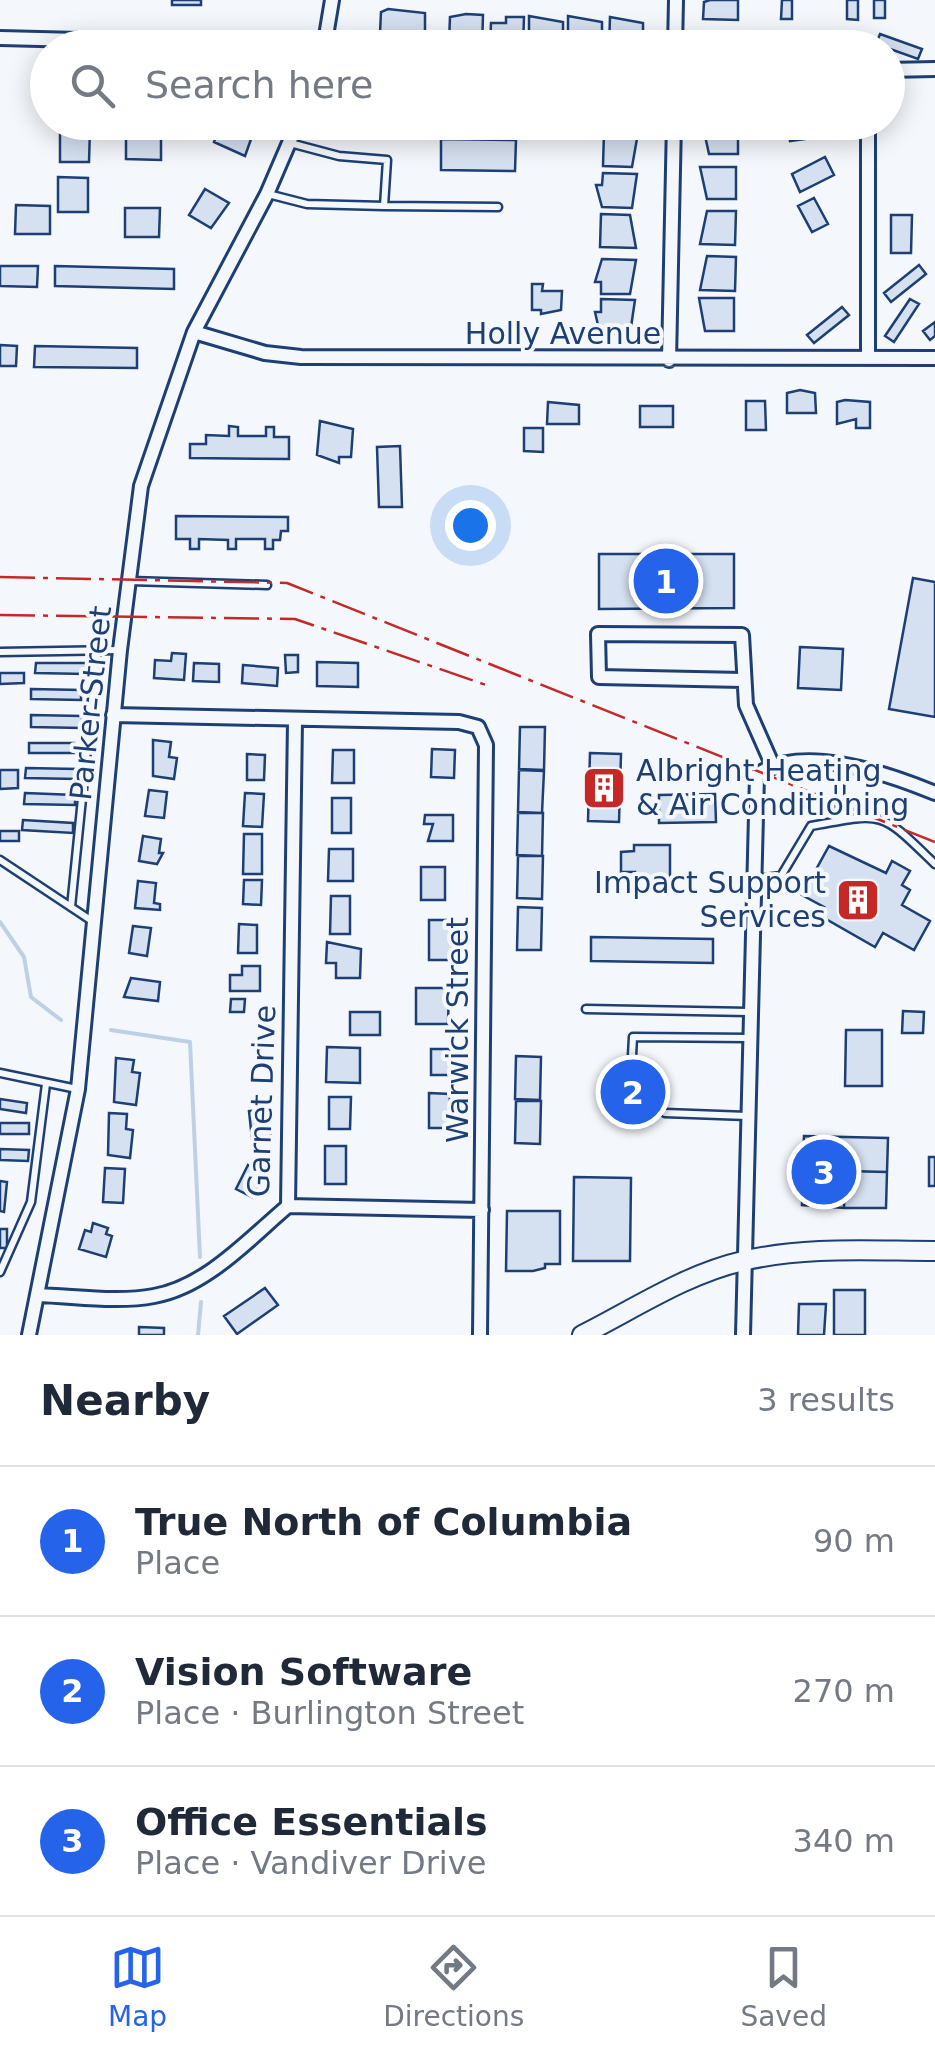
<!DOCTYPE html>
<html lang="en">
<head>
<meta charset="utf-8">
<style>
  body { margin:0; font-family:"DejaVu Sans",sans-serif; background:#f2f2f3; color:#1f2937 }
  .you { position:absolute; left:470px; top:525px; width:35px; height:35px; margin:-25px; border:8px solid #fff; border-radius:50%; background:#1a73e8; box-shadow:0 0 0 15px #1a73e833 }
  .badge { display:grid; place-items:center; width:65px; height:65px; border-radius:50%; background:#2563eb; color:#fff; font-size:32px; font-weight:700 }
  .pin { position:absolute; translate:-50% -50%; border:5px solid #fff; box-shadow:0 2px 10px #0006 }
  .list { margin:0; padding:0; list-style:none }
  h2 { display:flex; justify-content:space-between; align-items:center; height:130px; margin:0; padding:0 40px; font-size:42px }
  h2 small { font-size:32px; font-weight:400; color:#747a83 }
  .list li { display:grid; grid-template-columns:65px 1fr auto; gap:30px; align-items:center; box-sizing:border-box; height:150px; padding:0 40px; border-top:2px solid #e0e1e3 }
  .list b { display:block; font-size:38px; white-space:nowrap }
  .list p { margin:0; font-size:32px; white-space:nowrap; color:#747a83 }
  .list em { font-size:32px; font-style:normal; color:#747a83 }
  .icon { flex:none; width:55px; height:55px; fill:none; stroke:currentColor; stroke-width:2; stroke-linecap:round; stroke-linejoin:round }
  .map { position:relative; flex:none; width:935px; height:1335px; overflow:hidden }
  .search { position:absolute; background:#fff; box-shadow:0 5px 25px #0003; left:30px; right:30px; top:30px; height:110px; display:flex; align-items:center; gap:25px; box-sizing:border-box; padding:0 35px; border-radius:55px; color:#747a83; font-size:38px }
  .sheet { height:580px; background:#fff }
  nav { display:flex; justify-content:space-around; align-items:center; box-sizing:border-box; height:140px; border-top:2px solid #e0e1e3; background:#fff; font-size:28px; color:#747a83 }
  nav a { display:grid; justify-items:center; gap:5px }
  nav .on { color:#2563eb }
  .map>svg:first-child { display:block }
</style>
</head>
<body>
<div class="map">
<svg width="935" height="1335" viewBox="0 0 935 1335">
  <rect width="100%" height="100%" fill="#f4f7fb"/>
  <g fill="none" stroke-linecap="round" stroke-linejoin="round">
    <path stroke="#bed0e5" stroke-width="4" d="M0,922L24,957L31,997L61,1020
      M111,1030L190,1042L200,1257
      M198,1335L201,1302"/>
  </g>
  <path fill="#d5e0f0" stroke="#1d3f73" stroke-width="2.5" d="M172,0H201V5H172Z
    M710,0H738V20L703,19L704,2Z
    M782,0H792V19H781Z
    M847,0H858V20L847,19Z
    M874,0H885V18H874Z
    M388,9L425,13V34L380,33L381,12Z
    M466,14L483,15L482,48L449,42L450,17Z
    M529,16L563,22V48H529Z
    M568,16L602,22V48H568Z
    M506,17H524L523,48H490L491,23H506Z
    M610,17L643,23V48H609Z
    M710,32H738V48H709Z
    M880,34L922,49L918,59L876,44Z
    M221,122L255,128L245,156L214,142Z
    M603,122H639L638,126L603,125Z
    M702,122H738V154H709Z
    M833,124L834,135L790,141L788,130Z
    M60,128H90L89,162H60Z
    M126,130L161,131V160L126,159Z
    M604,132L638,133L632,167L603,166Z
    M441,139L516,140L515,171L441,170Z
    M825,157L834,175L800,192L792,174Z
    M700,167H736V199H707Z
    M603,173L637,174L632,208L602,207L596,185H602Z
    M58,177L88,178V212H58Z
    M205,189L229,203L211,228L189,215Z
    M814,198L828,224L812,232L798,206Z
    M16,205L50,206V234H15Z
    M125,208H160L159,237H125Z
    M707,211H736L735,245L700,244Z
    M601,214L630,215L636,248L600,247Z
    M891,215H912L911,253H891Z
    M707,256L736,257L735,291L700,290Z
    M602,259L636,260L630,294H601V282H595Z
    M919,265L926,274L891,302L884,293Z
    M0,266H38L37,287L0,286Z
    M55,266L174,269V289L55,286Z
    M532,284H543L542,291H562L561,310L541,314V310H532Z
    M699,298H734V331H705Z
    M601,299L635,300L630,334H600L595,312H601Z
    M910,299L919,304L894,342L885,336Z
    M842,307L849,315L814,343L807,335Z
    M935,322V336L930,340L923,331Z
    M0,345L17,346L16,366H0Z
    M35,346L137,348V368L34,367Z
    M800,390L815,393L816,413H787V393Z
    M845,400L870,402V428H856V419L837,424V402Z
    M746,401H765L766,430H746Z
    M548,402L579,405V424H547Z
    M640,406H673V427H640Z
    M320,421L353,429L351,457H339V463L317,455Z
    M229,426L238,427V436H266V427H274V437H289V459L190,458V444H206V435L229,436Z
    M524,428H543V452L524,451Z
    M400,446L402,507H379L377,447Z
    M176,516L288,517V531H281L280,540H273V549H265V539H236V549H228V540L199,539V549H190V539H176Z
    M599,554H734V608L599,609Z
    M913,578L935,582V717L889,709Z
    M800,647L843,649L841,690L798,688Z
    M172,653L186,654L184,680L154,678L155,660L171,661Z
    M285,655H298V672L286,673Z
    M317,662L358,663V687L317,686Z
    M36,663H86V674L35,673Z
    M194,663L219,664V682L193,681Z
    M243,665L278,668L277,686L242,683Z
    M0,673H24V683L0,684Z
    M31,689L81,690V700L31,699Z
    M31,715L82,716V728L31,727Z
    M520,727H545L544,770L519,769Z
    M153,740L171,742L169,757L177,758L174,779L153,776Z
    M29,743H74V753H29Z
    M432,749L455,750L454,778L431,777Z
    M333,750H354V783H332Z
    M590,753L621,754L619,822L588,821Z
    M247,754L265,755L264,780H247Z
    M26,768L77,769V779L25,778Z
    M0,770H18V788L0,789Z
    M519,770L544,771L542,813L518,812Z
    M149,790L167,792L164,818L145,816Z
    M25,793L75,795V805L24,804Z
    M245,793L264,794L262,827L243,826Z
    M715,794L716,822L659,823V795Z
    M332,798H351V833H332Z
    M518,813H543L542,856L517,855Z
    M425,815H453V841H428L433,824H424Z
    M23,820L73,823V833L22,830Z
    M0,831H19V841H0Z
    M244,834H262V874H243Z
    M143,836L161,839L159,853H163L157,864L139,861Z
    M634,845H670V878H635V872H621V852L634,851Z
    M829,846L886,873L892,861L910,871L902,885L910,890L902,905L930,921L914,950L883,933L875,947L819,915L824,907L802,895Z
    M329,849H353V881H328Z
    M518,856H543L542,899L517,898Z
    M421,867H445V900H421Z
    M244,880H262L261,905L243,904Z
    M138,881L156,883L154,903L160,904V910L135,908Z
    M331,896H350V934H330Z
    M518,907L542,908L541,950H517Z
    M429,920H453L452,960H429Z
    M239,924L257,925V953H238Z
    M133,926L151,928L147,956L129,953Z
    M591,937L713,939V963L591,961Z
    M327,942L361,949L360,978H336V963H326Z
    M242,966H260V991H230V975H242Z
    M131,978L160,982L158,1001L124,997Z
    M416,988H449L448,1024H416Z
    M231,999H245L244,1012H230Z
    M903,1011L924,1012L923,1033H902Z
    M350,1012H380V1035H350Z
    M846,1030H882V1086H845Z
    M327,1047L360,1048V1083L326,1082Z
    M431,1049H450V1075H431Z
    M516,1056L541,1057L540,1100L515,1099Z
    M116,1058L134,1060L132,1072L140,1073L136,1105L114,1102Z
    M611,1081L656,1082V1104L610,1103Z
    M429,1093L450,1094L449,1128H429Z
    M329,1097H351L350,1129H329Z
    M0,1099L27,1103L26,1113L0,1109Z
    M516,1101H541L540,1144L515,1143Z
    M268,1109L271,1137L252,1139L249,1111Z
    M109,1113L127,1114L126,1129L133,1130L130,1158L108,1155Z
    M0,1123H29V1134H0Z
    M804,1136L888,1138L887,1172L845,1171L844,1208L802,1205Z
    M325,1146H346V1184H325Z
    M0,1149L29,1150L28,1161L0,1160Z
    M929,1157H935V1186H929Z
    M248,1165L264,1174L252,1197L236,1189Z
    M105,1168L125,1169L123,1203L103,1202Z
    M845,1171L887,1172L886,1208H844Z
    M574,1177L631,1178L630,1261H573Z
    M0,1181L7,1182L4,1212L0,1211Z
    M507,1211H560V1264H545V1268L533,1271H506Z
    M93,1223L108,1228L106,1234L112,1236L106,1257L79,1249L85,1230L91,1232Z
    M0,1229H7V1248H0Z
    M265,1288L278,1305L237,1334L224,1316Z
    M834,1290H865V1335H834Z
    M799,1304H826L824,1335H798Z
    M139,1327L164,1328V1335H139Z"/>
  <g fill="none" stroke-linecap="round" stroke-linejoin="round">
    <g stroke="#1d3f73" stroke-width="11">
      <path id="lane" d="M268,194L307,204L384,206L387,160L339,156L290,143
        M384,206L498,207
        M130,581L267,585
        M0,652L119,650
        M840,767V820
        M0,860L95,923
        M755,879L781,876L811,826C886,812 880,811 935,864
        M71,907L97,651
        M586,1009L749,1012
        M0,1073L77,1089
        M631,1074L633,1037L749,1038
        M665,1113L747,1116
        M0,1272L31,1202L46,1084"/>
    </g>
    <g stroke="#1d3f73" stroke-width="18">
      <path id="street" d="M0,38L79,40L113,48
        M324,48L332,0
        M675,48L676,0
        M888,70L935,69
        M194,332L265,353L301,357L935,358
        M868,357V122
        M669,360L674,122
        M743,680L599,677L598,634L742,635L746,705L772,764
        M113,715L459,722L478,727L486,745L480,1335
        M288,1206L482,1210
        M37,1295C75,1296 117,1303 154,1296C206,1287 249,1239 288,1206L295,721
        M29,1335L78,1089L120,650L141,486L194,332L267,194L298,122
        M743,1335L757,775C802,743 889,774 935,793"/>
    </g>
    <g stroke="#1d3f73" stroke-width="22">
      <path id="secondary" d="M582,1335C634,1309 686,1274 743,1261C806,1246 871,1251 935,1251"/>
    </g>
    <use href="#lane" stroke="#f4f7fb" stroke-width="6"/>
    <use href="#street" stroke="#f4f7fb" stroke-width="12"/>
    <use href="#secondary" stroke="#f4f7fb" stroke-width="18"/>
    <path stroke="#c62828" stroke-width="2.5" stroke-dasharray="35 8 5 8" stroke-linecap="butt" d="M0,577L287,583L935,842
      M0,615L295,619L489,686"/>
  </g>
  <defs>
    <g id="building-square" transform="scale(2.25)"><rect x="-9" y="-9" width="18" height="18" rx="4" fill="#c62828" stroke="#f4f7fb"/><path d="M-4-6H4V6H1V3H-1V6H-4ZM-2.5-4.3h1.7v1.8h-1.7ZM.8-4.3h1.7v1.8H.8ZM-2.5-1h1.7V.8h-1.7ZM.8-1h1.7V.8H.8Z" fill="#fff"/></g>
  </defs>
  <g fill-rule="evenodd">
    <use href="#building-square" x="604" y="788"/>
    <use href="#building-square" x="858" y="900"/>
  </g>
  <g text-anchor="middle" stroke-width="8" stroke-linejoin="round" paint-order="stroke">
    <g font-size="30" fill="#1d3f73" stroke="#f4f7fb">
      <text x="563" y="344">Holly Avenue</text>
      <text transform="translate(91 703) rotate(-84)" y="10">Parker Street</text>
      <text transform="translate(458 1030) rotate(-90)" y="10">Warwick Street</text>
      <text transform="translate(262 1101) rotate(-88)" y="10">Garnet Drive</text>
    </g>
    <g font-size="30" fill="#1d3f73" stroke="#f4f7fb" text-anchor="start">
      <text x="636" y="781">Albright Heating<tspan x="636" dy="34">&amp; Air Conditioning</tspan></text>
      <text x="826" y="893" text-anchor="end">Impact Support<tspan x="826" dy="34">Services</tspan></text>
    </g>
  </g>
</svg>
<div class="you"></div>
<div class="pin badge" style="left:666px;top:581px">1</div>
<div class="pin badge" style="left:633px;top:1092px">2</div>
<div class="pin badge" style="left:824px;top:1172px">3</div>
<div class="search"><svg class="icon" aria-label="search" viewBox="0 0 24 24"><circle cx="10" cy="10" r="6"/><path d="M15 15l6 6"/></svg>Search here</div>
</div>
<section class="sheet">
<h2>Nearby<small>3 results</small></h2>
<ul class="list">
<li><span class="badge">1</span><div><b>True North of Columbia</b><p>Place</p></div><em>90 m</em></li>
<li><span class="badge">2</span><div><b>Vision Software</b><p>Place · Burlington Street</p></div><em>270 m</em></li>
<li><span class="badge">3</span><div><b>Office Essentials</b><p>Place · Vandiver Drive</p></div><em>340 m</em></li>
</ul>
</section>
<nav>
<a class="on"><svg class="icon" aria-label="map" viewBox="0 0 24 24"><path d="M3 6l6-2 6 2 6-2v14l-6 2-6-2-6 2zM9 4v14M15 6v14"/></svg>Map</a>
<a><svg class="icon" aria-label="directions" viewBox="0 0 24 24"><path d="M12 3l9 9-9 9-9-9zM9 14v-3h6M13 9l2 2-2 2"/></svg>Directions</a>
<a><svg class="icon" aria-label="saved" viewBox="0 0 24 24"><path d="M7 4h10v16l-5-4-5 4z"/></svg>Saved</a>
</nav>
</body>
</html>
